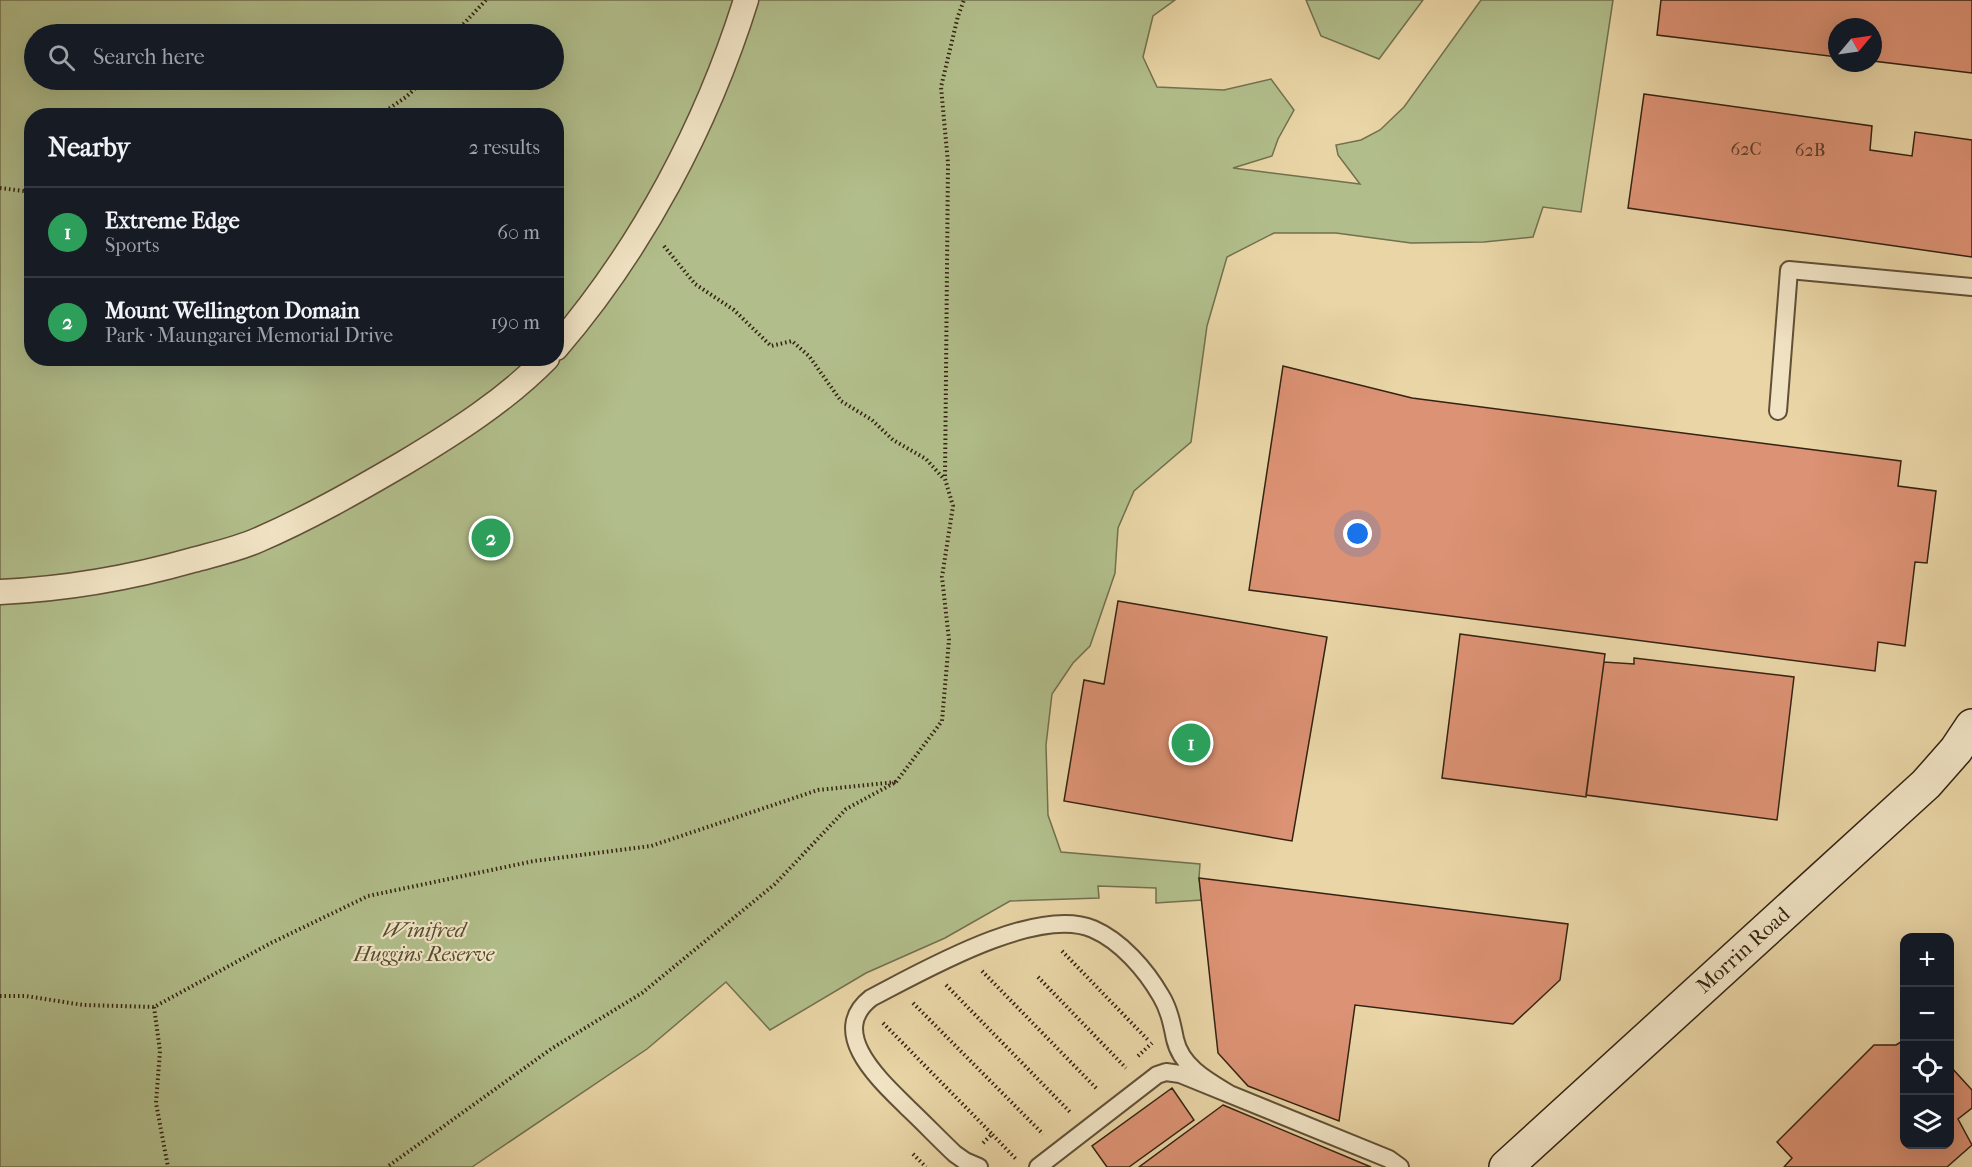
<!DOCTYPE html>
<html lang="en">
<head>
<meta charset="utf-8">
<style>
  body { margin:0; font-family:"IM FELL French Canon",serif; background:#20242c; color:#f1f3f6 }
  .controls { position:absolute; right:18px; bottom:18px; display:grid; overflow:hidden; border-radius:12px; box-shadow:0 6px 24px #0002 }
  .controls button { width:54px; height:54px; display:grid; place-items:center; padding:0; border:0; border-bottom:2px solid #363941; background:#171b24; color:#f1f3f6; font:30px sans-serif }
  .compass { position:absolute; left:1828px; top:18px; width:54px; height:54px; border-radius:50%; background:#171b24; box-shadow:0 6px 24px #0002; rotate:61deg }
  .you { position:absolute; left:1358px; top:534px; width:21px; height:21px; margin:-15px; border:4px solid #fff; border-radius:50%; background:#1a73e8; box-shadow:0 0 0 9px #1a73e833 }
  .badge { display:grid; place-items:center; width:39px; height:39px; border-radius:50%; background:#c59692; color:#fff; font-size:20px; font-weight:700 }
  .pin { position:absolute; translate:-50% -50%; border:3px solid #fff; box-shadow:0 2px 6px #0006 }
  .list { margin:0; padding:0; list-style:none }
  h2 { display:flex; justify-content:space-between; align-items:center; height:78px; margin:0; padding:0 24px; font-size:26px }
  h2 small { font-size:20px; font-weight:400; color:#9ea1a6 }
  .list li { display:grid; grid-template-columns:39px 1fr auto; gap:18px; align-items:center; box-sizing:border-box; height:90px; padding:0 24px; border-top:2px solid #363941 }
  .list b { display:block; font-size:22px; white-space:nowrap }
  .list p { margin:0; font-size:20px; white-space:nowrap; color:#9ea1a6 }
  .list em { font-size:20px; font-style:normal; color:#9ea1a6 }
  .icon { flex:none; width:33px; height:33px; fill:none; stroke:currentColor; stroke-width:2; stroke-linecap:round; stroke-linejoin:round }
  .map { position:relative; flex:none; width:1972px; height:1167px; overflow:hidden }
  .search { position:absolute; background:#171b24; box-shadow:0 6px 24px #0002; left:24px; top:24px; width:540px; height:66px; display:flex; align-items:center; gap:15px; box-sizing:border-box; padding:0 21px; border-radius:33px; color:#9ea1a6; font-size:22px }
  .panel { position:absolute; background:#171b24; box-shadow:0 6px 24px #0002; left:24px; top:108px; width:540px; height:258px; border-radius:24px }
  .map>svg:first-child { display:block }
</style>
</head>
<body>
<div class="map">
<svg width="1972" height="1167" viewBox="0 0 1972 1167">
  <rect width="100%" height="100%" fill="#e9d5a6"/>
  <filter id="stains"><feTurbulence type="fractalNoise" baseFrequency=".00333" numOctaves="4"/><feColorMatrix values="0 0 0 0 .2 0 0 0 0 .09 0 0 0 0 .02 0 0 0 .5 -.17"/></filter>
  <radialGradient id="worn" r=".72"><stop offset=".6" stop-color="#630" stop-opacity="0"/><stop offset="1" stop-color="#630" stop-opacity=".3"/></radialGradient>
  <path fill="#b1be8b" stroke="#72704e" stroke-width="1.5" fill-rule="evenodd" d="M0,0H1175L1153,16L1143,57L1157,87L1224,90L1271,79L1294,110L1278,139L1272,156L1233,168L1360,184L1338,155L1336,145L1361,140L1380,130L1404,107L1481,0H1613L1581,212L1543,207L1533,237L1484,242L1411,243L1336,233H1274L1227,257L1207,326L1191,442L1134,491L1118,528L1115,573L1090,646L1073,663L1052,694L1046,745L1048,815L1061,852L1200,864L1199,878L1202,900L1156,903V888L1098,886L1099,898L1010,901L945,938L866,973L770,1030L726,982L647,1049L472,1167H0ZM34,34H554V80H34ZM32,116H556V358H32Z
    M1306,0H1423L1379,59L1321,36Z"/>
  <path fill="#dc9274" stroke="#342312" stroke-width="1.5" d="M1661,0H1972V73L1873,61V27H1837V57L1657,35Z
    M1644,94L1872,126L1870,150L1912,156L1915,132L1972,140V257L1628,208Z
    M1283,366L1412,398L1901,461L1898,486L1936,491L1927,563L1915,562L1905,646L1878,642L1875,671L1249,590Z
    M1118,601L1327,637L1292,841L1064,801L1084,680L1104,684Z
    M1460,634L1605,654L1586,797L1442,778Z
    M1634,658L1794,677L1777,820L1586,795L1604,662L1634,664Z
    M1199,878L1568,924L1560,980L1513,1024L1355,1005L1339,1121L1248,1086L1218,1053Z
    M1904,1040V1144H1950V1066L1972,1090V1108L1958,1119L1972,1145L1947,1167H1784L1792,1158L1777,1142L1874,1045H1896Z
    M1172,1088L1194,1120L1129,1167H1107L1092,1146Z
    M1223,1105L1371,1167H1139Z"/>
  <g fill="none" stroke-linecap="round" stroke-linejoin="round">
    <g stroke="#615037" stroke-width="20">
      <path id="service" d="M1778,411L1789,270L1972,287
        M979,1167L965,1161L955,1154C939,1139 924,1123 908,1108C882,1082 826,1033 871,998C923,971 1037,905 1093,929C1121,941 1146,970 1161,996C1169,1009 1172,1024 1175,1039C1181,1066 1206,1080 1228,1093
        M1038,1167L1157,1075L1166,1072L1180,1074L1389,1159L1400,1167"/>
    </g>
    <g stroke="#615037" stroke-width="27">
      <path id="pedestrian" d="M556,348C642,248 707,125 746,0
        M0,592C65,589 130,578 193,560C215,554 238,549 258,540C309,518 356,491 404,463C454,433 506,400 547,358"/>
    </g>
    <g stroke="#342312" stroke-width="36">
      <path id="secondary" d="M1506,1167L1926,784L1956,750L1972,726"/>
    </g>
    <path stroke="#342312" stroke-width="4" stroke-dasharray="1.5 3" stroke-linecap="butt" d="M454,34L486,0
      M378,116L406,97L424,80
      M0,188L32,192
      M664,246L695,284L734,310L771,346L792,341L809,356L841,401L872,420L893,440L926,459L944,479
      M896,782L942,721L949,640L942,577L953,506L945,479L948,163L941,87L958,16L964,0
      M1062,951L1149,1041
      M982,971L1098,1090
      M1038,977L1126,1068
      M946,985L1071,1113
      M0,996H26L83,1005L154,1007L271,943L368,896L534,861L651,846L818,790L896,782L846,809L775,884L642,993L551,1049L387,1167
      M913,1003L1043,1134
      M154,1007L160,1051L156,1103L168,1167
      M883,1023L992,1134
      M1138,1056L1152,1043
      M983,1143L992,1134L1017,1160
      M913,1154L926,1167"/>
    <use href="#service" stroke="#f1e4c5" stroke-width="16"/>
    <use href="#pedestrian" stroke="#f1e4c5" stroke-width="24"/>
    <use href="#secondary" stroke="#f1e4c5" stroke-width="33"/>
  </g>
  <g text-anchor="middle" stroke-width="4.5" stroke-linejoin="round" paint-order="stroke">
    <g font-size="18" fill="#5e3f2a">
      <text x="1746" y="155">62C</text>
      <text x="1810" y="156">62B</text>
    </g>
    <g font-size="21" font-style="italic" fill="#534a30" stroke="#f1e4c5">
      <text x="424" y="937">Winifred<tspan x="424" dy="24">Huggins Reserve</tspan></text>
    </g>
    <g font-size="21" fill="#342312" stroke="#f1e4c5">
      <text transform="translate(1743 950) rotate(-42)" y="7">Morrin Road</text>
    </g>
  </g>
  <rect width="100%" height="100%" filter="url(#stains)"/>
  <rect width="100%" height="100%" fill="url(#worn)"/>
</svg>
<div class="controls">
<button>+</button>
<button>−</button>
<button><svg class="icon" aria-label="locate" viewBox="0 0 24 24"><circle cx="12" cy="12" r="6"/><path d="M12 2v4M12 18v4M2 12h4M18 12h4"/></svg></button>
<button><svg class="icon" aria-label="layers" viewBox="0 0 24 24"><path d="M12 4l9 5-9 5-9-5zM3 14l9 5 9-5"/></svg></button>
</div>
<svg class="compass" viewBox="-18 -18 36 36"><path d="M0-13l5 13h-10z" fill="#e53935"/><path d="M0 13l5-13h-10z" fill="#9ea1a6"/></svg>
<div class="you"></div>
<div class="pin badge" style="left:1191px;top:743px;background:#2e9e5b">1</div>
<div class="pin badge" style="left:491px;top:538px;background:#2e9e5b">2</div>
<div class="search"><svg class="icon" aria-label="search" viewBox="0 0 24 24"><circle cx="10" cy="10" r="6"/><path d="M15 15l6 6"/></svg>Search here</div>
<section class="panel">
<h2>Nearby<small>2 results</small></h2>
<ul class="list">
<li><span class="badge" style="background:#2e9e5b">1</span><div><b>Extreme Edge</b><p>Sports</p></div><em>60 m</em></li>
<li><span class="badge" style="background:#2e9e5b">2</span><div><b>Mount Wellington Domain</b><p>Park · Maungarei Memorial Drive</p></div><em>190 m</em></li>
</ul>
</section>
</div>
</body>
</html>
